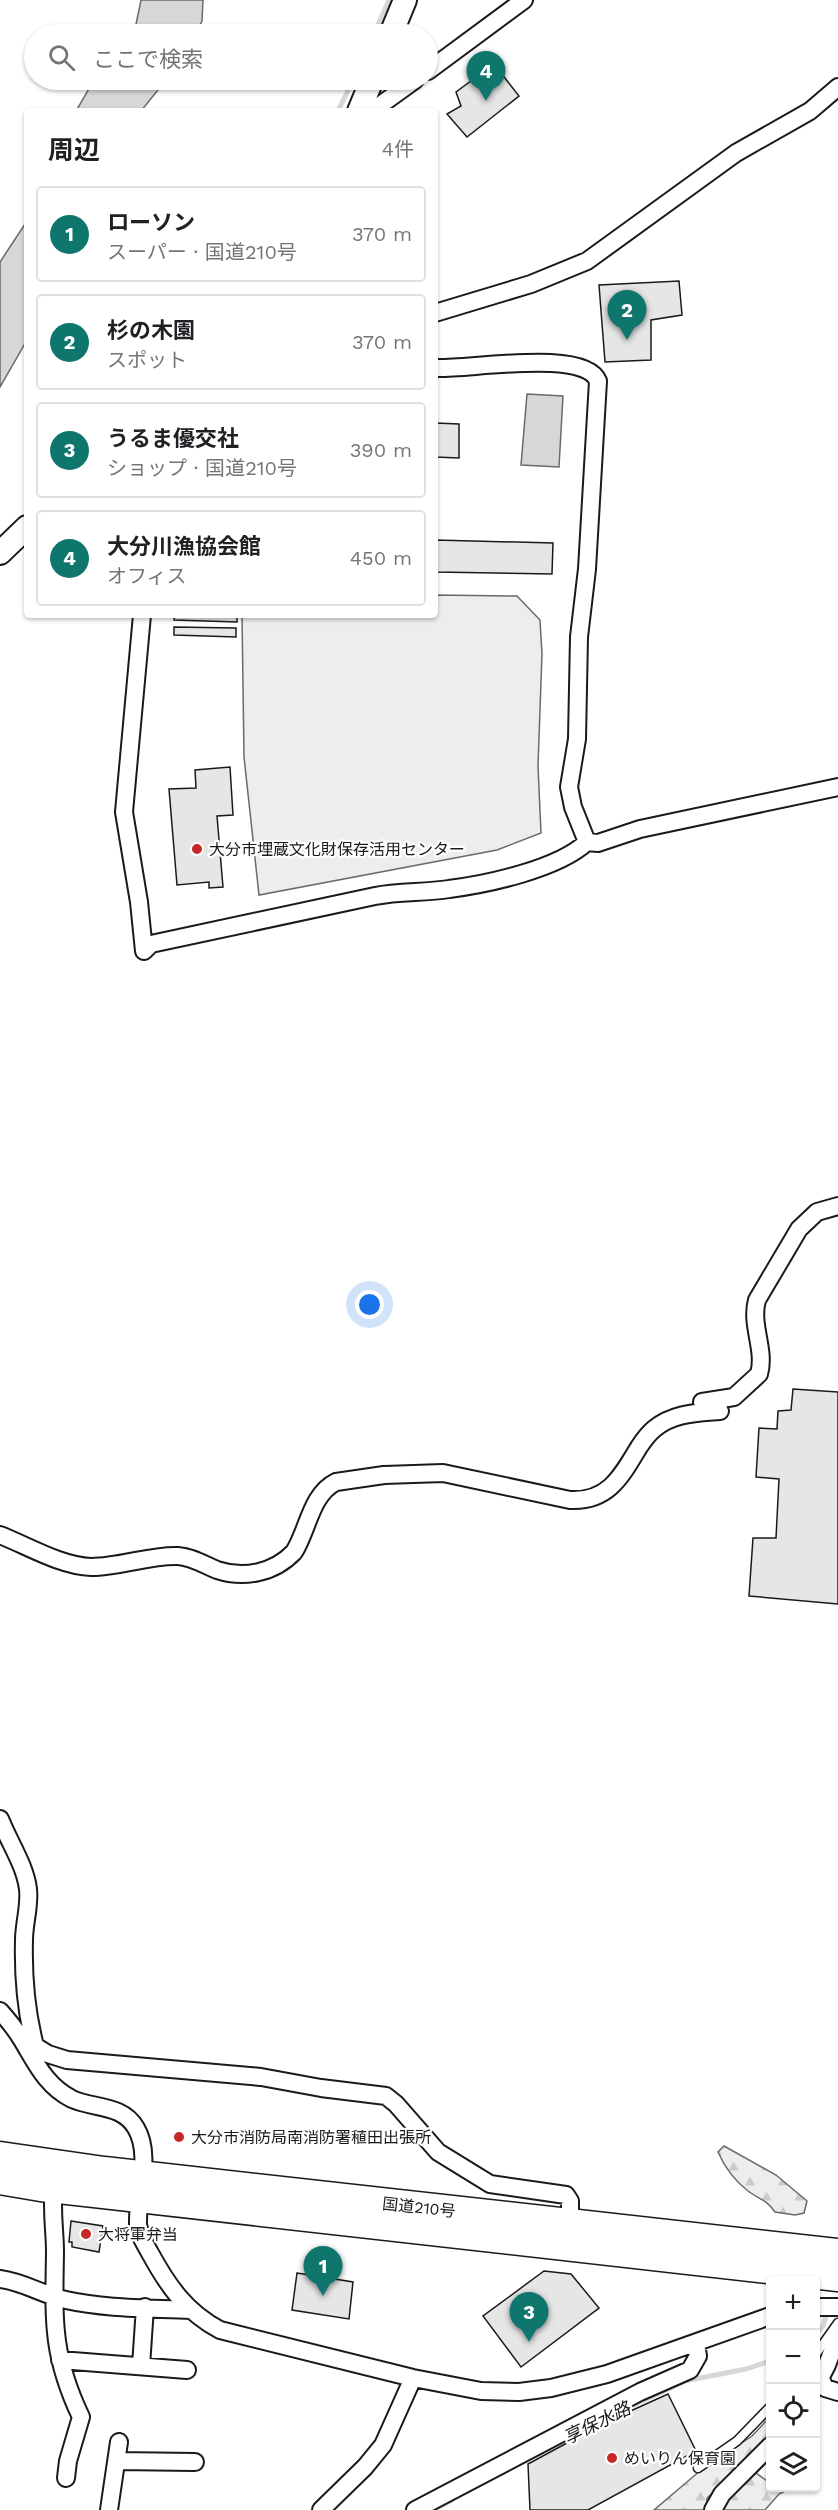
<!DOCTYPE html>
<html lang="ja">
<head>
<meta charset="utf-8">
<style>
  body { margin:0; font-family:"Work Sans","Noto Sans JP",sans-serif; background:#f6f6f6; color:#202124 }
  .controls { position:absolute; right:18px; bottom:18px; display:grid; overflow:hidden; border-radius:6px; box-shadow:0 2px 4px #0004 }
  .controls button { width:54px; height:54px; display:grid; place-items:center; padding:0; border:0; border-bottom:2px solid #e0e0e0; background:#fff; color:#202124; font:30px sans-serif }
  .you { position:absolute; left:370px; top:1305px; width:21px; height:21px; margin:-15px; border:4px solid #fff; border-radius:50%; background:#1a73e8; box-shadow:0 0 0 9px #1a73e833 }
  .badge { display:grid; place-items:center; width:39px; height:39px; border-radius:50%; background:#0f766e; color:#fff; font-size:20px; font-weight:700 }
  .pin { position:absolute; translate:-50% -50px; filter:drop-shadow(0 2px 3px #0008) }
  .pin::after { content:''; position:absolute; top:32px; width:21px; height:18px; background:inherit; clip-path:polygon(0 0,100% 0,50% 100%) }
  .list { margin:0; padding:0; list-style:none }
  h2 { display:flex; justify-content:space-between; align-items:center; height:78px; margin:0; padding:0 24px; font-size:26px }
  h2 small { font-size:20px; font-weight:400; color:#757577 }
  .list li { display:grid; grid-template-columns:39px 1fr auto; gap:18px; align-items:center; box-sizing:border-box; height:96px; margin:0 12px 12px; padding:0 12px; border:2px solid #e0e0e0; border-radius:6px }
  .list b { display:block; font-size:22px; white-space:nowrap }
  .list p { margin:0; font-size:20px; white-space:nowrap; color:#757577 }
  .list em { font-size:20px; font-style:normal; color:#757577 }
  .icon { flex:none; width:33px; height:33px; fill:none; stroke:currentColor; stroke-width:2; stroke-linecap:round; stroke-linejoin:round }
  .map { position:relative; flex:none; width:838px; height:2510px; overflow:hidden }
  .search { position:absolute; background:#fff; box-shadow:0 2px 4px #0004; left:24px; top:24px; width:414px; height:66px; display:flex; align-items:center; gap:15px; box-sizing:border-box; padding:0 21px; border-radius:33px; color:#757577; font-size:22px }
  .panel { position:absolute; background:#fff; box-shadow:0 2px 4px #0004; left:24px; top:108px; width:414px; height:510px; border-radius:6px }
  .map>svg:first-child { display:block }
</style>
</head>
<body>
<div class="map">
<svg width="838" height="2510" viewBox="0 0 838 2510">
  <defs>
    <pattern id="forest-firs" width="22" height="20" patternUnits="userSpaceOnUse" patternTransform="scale(1.5)"><rect width="22" height="20" fill="#ededed"/><path d="M5 1l3.5 6h-7zM16 11l3.5 6h-7z" fill="#cbcbcb"/></pattern>
  </defs>
  <rect width="100%" height="100%" fill="#fff"/>
  <path fill="#ededed" stroke="#6a6a6a" stroke-width="1.5" d="M435,595L517,596L540,620L542,654L538,766L541,833L497,850L259,895L244,757L242,615H435Z"/>
  <path fill="url(#forest-firs)" stroke="#6a6a6a" stroke-width="1.5" d="M724,2146L776,2175L807,2201L804,2213L795,2215L775,2212C766,2199 760,2200 748,2191C735,2181 725,2168 718,2152Z
    M770,2417V2433L755,2454L707,2498V2510H654L701,2470L752,2436Z
    M753,2471L770,2483V2488H791L779,2494L765,2510H717Z"/>
  <path fill="#d7d7d7" stroke="#6a6a6a" stroke-width="1.5" d="M141,0H203L202,21L195,34H134Z
    M94,80H166L141,111H76Z
    M27,221V340L0,387V262Z
    M527,394L563,396L559,467L521,465Z"/>
  <g fill="none" stroke-linecap="round" stroke-linejoin="round">
    <path stroke="#d7d7d7" stroke-width="5" d="M374,34L389,0
      M338,111L353,80
      M816,2335L823,2326L827,2313
      M625,2409L685,2381L746,2369L770,2361
      M433,2510L452,2500"/>
  </g>
  <path fill="#e6e6e6" stroke="#1a1a1a" stroke-width="1.5" d="M494,64L519,96L467,137L447,114L461,106L456,92Z
    M679,281L682,315L651,320V360L605,362L599,285Z
    M435,423L459,424V458L435,457Z
    M435,540L553,543L552,574L435,572Z
    M174,615H237V622L174,620Z
    M174,627L236,628V637L174,635Z
    M230,767L233,815L217,816L223,887L209,888V882L177,885L169,789L196,788L195,770Z
    M793,1389L838,1392V1604L749,1596L753,1538H776L779,1479L756,1477L759,1428L777,1429L778,1411L791,1410Z
    M71,2221L103,2226L99,2252L72,2247V2242H69Z
    M544,2271L571,2274L599,2308L521,2367L483,2316Z
    M297,2273L353,2282L349,2319L292,2310Z
    M668,2394L696,2451L588,2510H530L528,2464L604,2423Z"/>
  <g fill="none" stroke-linecap="round" stroke-linejoin="round">
    <g stroke="#1a1a1a" stroke-width="11">
      <path id="lane" d="M816,2354L838,2323
        M698,2468L737,2441L770,2407"/>
    </g>
    <g stroke="#1a1a1a" stroke-width="20">
      <path id="street" d="M428,71L524,0
        M372,111L415,80
        M435,313L531,284L587,261L736,153L810,111L838,87
        M142,615L124,812L139,902L144,951
        M587,842L598,843L640,829L838,787
        M144,951L151,944L375,896C400,891 424,893 449,889C488,884 558,869 587,842L573,807L569,787L577,739L579,637L587,569L598,381C585,348 467,370 435,368
        M702,1402L734,1397L759,1374C766,1350 750,1325 757,1300L799,1229L817,1212L838,1206
        M0,1535C28,1546 61,1566 91,1567C121,1567 149,1555 178,1556C193,1557 204,1565 217,1570C244,1579 274,1573 294,1552C308,1530 311,1494 336,1482L384,1475L443,1473L570,1500C608,1502 621,1477 639,1447C643,1441 648,1434 654,1429C673,1413 696,1413 720,1411
        M0,1819C9,1842 25,1865 28,1889C30,1906 24,1923 24,1940C23,1976 26,2011 35,2046L30,2053
        M0,2011C8,2020 16,2030 22,2040C36,2063 46,2086 72,2099C94,2109 122,2104 136,2128C152,2155 137,2194 138,2224C139,2235 145,2244 150,2253C168,2286 186,2312 220,2330L413,2378L481,2391L519,2392L551,2388L607,2374L770,2316
        M35,2046L48,2054L67,2060L261,2077L321,2088L386,2096L396,2104L438,2152L490,2184L566,2195L570,2201V2224
        M54,2188C51,2210 55,2230 55,2252C54,2319 51,2354 81,2417L68,2461L66,2478
        M0,2279C24,2282 43,2295 66,2300C106,2309 150,2308 191,2310
        M816,2307H838
        M60,2360L187,2370
        M141,2366L145,2307
        M821,2379L825,2388L838,2392
        M816,2386L827,2365L838,2335
        M117,2461L195,2462
        M109,2510L119,2442
        M321,2510L365,2467L383,2445L413,2378
        M415,2510L640,2392L690,2370L698,2356L696,2344
        M713,2510L722,2494L770,2446"/>
    </g>
    <g stroke="#1a1a1a" stroke-width="26">
      <path id="secondary" d="M391,34L405,0
        M359,111L372,80
        M0,553L27,527"/>
    </g>
    <g stroke="#1a1a1a" stroke-width="33">
      <path id="highway" d="M0,2157L104,2172L838,2254
        M0,2179L41,2186L838,2276"/>
    </g>
    <use href="#lane" stroke="#fff" stroke-width="8"/>
    <use href="#street" stroke="#fff" stroke-width="16"/>
    <use href="#secondary" stroke="#fff" stroke-width="22"/>
    <use href="#highway" stroke="#fff" stroke-width="30"/>
  </g>
  <g fill="#c62828" stroke="#fff" stroke-width="2">
    <circle cx="197" cy="849" r="6"/>
    <circle cx="179" cy="2137" r="6"/>
    <circle cx="86" cy="2234" r="6"/>
    <circle cx="612" cy="2458" r="6"/>
  </g>
  <g text-anchor="middle" stroke-width="4.5" stroke-linejoin="round" paint-order="stroke">
    <g font-size="16" fill="#1a1a1a" stroke="#fff" text-anchor="start">
      <text x="209" y="855">大分市埋蔵文化財保存活用センター</text>
      <text x="191" y="2143">大分市消防局南消防署稙田出張所</text>
      <text x="98" y="2240">大将軍弁当</text>
      <text x="624" y="2464">めいりん保育園</text>
    </g>
    <g font-size="16" fill="#1a1a1a" stroke="#fff">
      <text transform="translate(419 2207) rotate(6)" y="6">国道210号</text>
    </g>
    <g font-size="18" font-style="italic" fill="#1a1a1a" stroke="#fff">
      <text transform="translate(597 2423) rotate(-26)" y="6">享保水路</text>
    </g>
  </g>
</svg>
<div class="controls">
<button>+</button>
<button>−</button>
<button><svg class="icon" aria-label="locate" viewBox="0 0 24 24"><circle cx="12" cy="12" r="6"/><path d="M12 2v4M12 18v4M2 12h4M18 12h4"/></svg></button>
<button><svg class="icon" aria-label="layers" viewBox="0 0 24 24"><path d="M12 4l9 5-9 5-9-5zM3 14l9 5 9-5"/></svg></button>
</div>
<div class="you"></div>
<div class="pin badge" style="left:323px;top:2296px">1</div>
<div class="pin badge" style="left:627px;top:340px">2</div>
<div class="pin badge" style="left:529px;top:2342px">3</div>
<div class="pin badge" style="left:486px;top:101px">4</div>
<div class="search"><svg class="icon" aria-label="search" viewBox="0 0 24 24"><circle cx="10" cy="10" r="6"/><path d="M15 15l6 6"/></svg>ここで検索</div>
<section class="panel">
<h2>周辺<small>4件</small></h2>
<ul class="list">
<li><span class="badge">1</span><div><b>ローソン</b><p>スーパー · 国道210号</p></div><em>370 m</em></li>
<li><span class="badge">2</span><div><b>杉の木園</b><p>スポット</p></div><em>370 m</em></li>
<li><span class="badge">3</span><div><b>うるま優交社</b><p>ショップ · 国道210号</p></div><em>390 m</em></li>
<li><span class="badge">4</span><div><b>大分川漁協会館</b><p>オフィス</p></div><em>450 m</em></li>
</ul>
</section>
</div>
</body>
</html>
